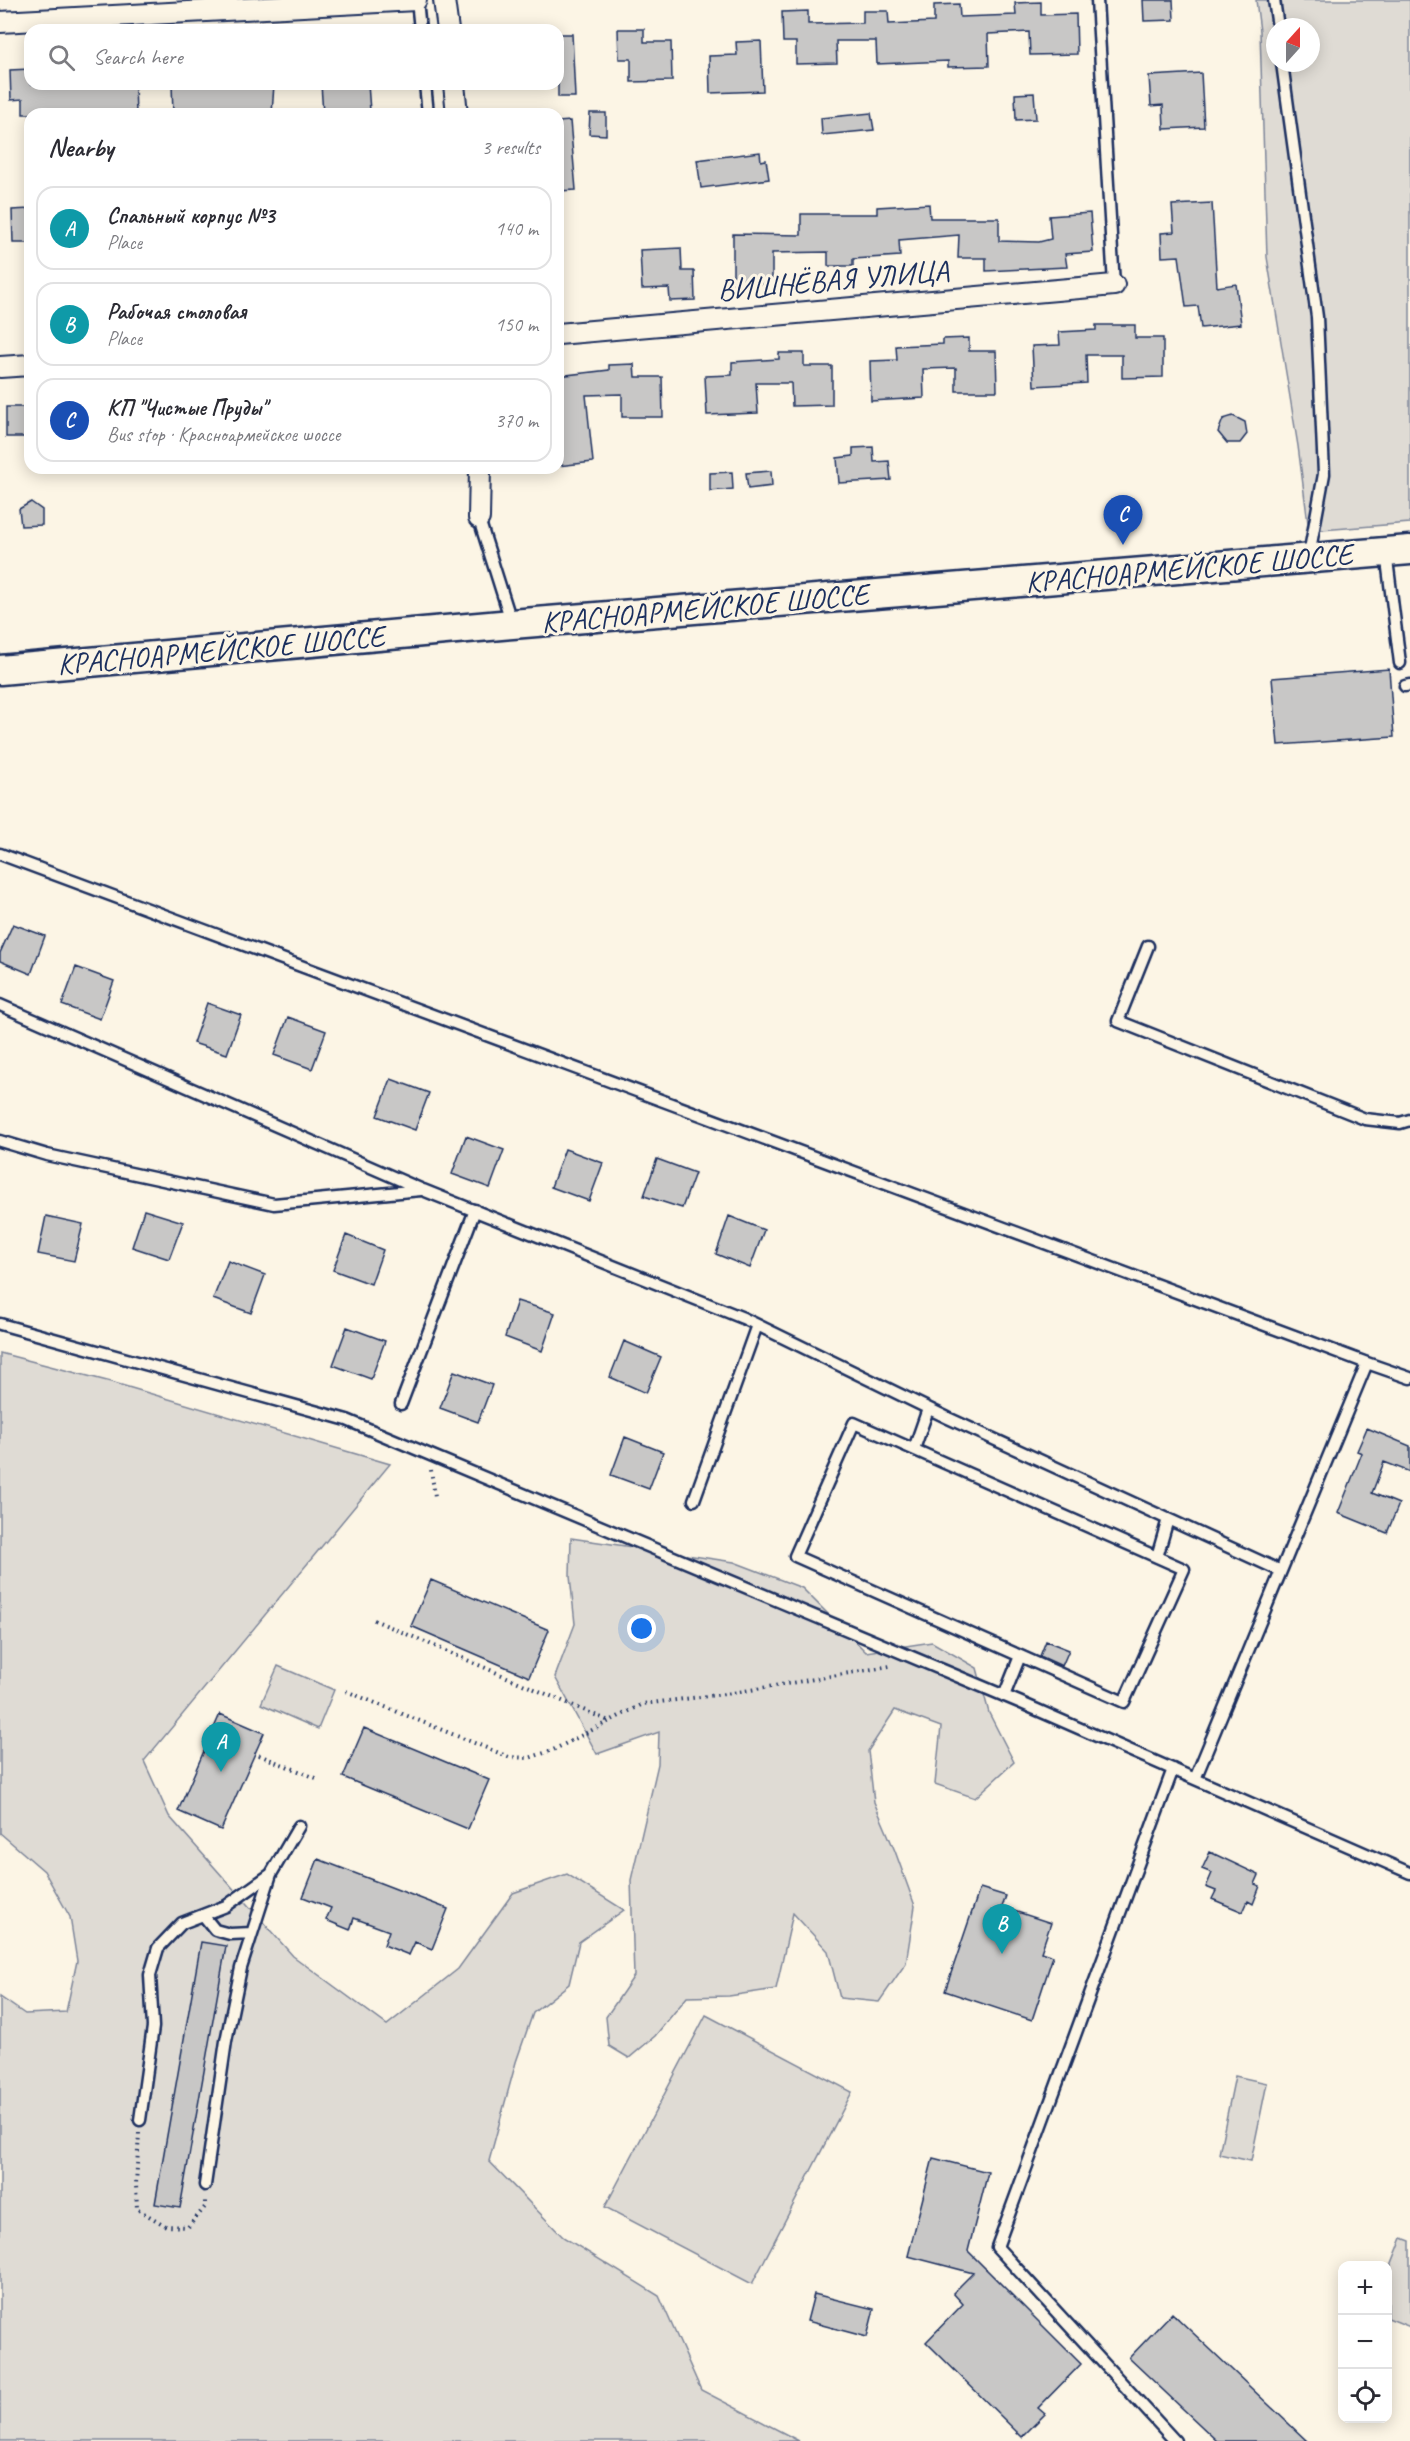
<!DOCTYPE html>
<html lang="en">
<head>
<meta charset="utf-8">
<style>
  body { margin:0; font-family:Caveat,sans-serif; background:#f7f7f7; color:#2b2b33 }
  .controls { position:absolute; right:18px; bottom:18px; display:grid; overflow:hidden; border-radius:12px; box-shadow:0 3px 15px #0003 }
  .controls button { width:54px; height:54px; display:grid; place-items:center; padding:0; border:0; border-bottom:2px solid #e1e1e2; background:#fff; color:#2b2b33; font:30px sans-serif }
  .compass { position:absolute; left:1266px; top:18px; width:54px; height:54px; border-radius:50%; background:#fff; box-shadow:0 3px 15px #0003; rotate:21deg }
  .you { position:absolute; left:642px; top:1629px; width:21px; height:21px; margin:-15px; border:4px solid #fff; border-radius:50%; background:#1a73e8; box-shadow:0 0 0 9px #1a73e833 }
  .badge { display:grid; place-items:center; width:39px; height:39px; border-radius:50%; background:#1b2f5e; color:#fff; font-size:20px; font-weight:700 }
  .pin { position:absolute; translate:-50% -50px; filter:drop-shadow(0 2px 3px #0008) }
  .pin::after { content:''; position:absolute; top:32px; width:21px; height:18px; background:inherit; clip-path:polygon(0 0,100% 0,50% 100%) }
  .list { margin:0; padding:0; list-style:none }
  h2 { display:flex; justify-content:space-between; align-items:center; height:78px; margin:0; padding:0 24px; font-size:26px }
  h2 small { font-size:20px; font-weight:400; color:#7c7c81 }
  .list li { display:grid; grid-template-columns:39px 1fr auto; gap:18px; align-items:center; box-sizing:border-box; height:84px; margin:0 12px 12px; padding:0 12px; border:2px solid #e1e1e2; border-radius:18px }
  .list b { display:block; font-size:22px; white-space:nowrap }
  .list p { margin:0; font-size:20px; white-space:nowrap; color:#7c7c81 }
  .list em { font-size:20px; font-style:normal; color:#7c7c81 }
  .icon { flex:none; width:33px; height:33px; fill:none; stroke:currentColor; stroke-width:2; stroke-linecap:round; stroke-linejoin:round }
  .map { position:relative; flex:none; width:1410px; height:2441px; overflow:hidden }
  .search { position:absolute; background:#fff; box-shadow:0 3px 15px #0003; left:24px; top:24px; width:540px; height:66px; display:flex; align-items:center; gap:15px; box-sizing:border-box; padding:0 21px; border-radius:18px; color:#7c7c81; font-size:22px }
  .panel { position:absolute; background:#fff; box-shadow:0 3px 15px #0003; left:24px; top:108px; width:540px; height:366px; border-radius:18px }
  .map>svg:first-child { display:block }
</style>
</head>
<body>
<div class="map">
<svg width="1410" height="2441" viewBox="0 0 1410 2441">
  <rect width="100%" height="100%" fill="#fcf5e5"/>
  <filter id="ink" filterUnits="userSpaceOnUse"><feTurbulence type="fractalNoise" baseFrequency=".0167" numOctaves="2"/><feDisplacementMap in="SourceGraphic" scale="12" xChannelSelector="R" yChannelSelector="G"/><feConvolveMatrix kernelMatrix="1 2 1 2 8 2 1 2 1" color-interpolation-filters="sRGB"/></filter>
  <g filter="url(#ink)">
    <path fill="#dfdbd4" stroke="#7d8599" stroke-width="1.5" fill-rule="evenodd" d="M1256,0H1410V523L1309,531L1298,446L1267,257L1260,31ZM1275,27H1311V63H1275Z
      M0,1353L111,1382L390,1464L144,1761L169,1816L293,1956L387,2025L458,1969L513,1893L567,1874L624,1910L579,1942L569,1984L533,2013L516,2062L489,2161L563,2237L659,2296L701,2390L799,2441H0V1997L25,2014L66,2012L77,1961L70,1917L44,1871L0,1833Z
      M571,1538L734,1562L802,1588L866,1652L932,1642L977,1668L989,1713L1014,1762L975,1798L935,1784L941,1727L895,1710L868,1751L874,1802L895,1851L915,1906L906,1963L879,2002L840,1998L828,1951L793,1913L776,1989L729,1996L687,1997L655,2036L629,2058L609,2046L606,2017L634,1976L631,1880L658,1764L659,1732L597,1754L555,1677L575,1624L570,1576Z
      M278,1666L334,1690L318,1729L261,1704Z
      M706,2015L852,2092L752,2284L605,2207Z
      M1235,2076L1267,2083L1251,2161L1219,2154Z
      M1402,2238L1410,2241V2327L1388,2318V2273Z"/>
    <path fill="#c8c7c6" stroke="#1b2f5e" stroke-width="1.5" d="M1143,0H1173L1174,20L1144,21Z
      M1041,2V15L1076,14L1077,54L1030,55L1029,32L988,34L989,66L948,67V61L877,64L876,41H836L837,63L796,64V42H783L782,12L808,11V24L863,23V11H888L889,24L934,22V5L959,4L960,17L1016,15L1015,3Z
      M618,29H644V42H671L672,81L631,82V59H619Z
      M558,34H572L575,97H558Z
      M761,41L763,91L710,93L709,56L737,55L736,42Z
      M30,69V84H135L136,114H23V99L11,100L10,70Z
      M1201,73L1204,127L1164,129L1163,105L1151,106L1149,76Z
      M172,84H274L272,114H173Z
      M321,84H368L370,111L323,114Z
      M1034,93L1036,119L1016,120L1015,94Z
      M590,113H606V135L589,134Z
      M871,113L874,130L822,135L821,118Z
      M570,121L576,190L558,191V122Z
      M760,152L761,161L766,160L769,179L701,188L697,160Z
      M1212,203L1217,287L1236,284L1241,324L1201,328L1198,306L1186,307L1179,256L1162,257L1161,233L1174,232L1172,205Z
      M929,204L930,218H999V241L1039,242L1051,239L1049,216L1090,213L1093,252L1065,254L1067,267L986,271V258H958L959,235L899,240L900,256L853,259V266H828V252L772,253V284H733V234L801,235V214H877V207Z
      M30,209V243H13L12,210Z
      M681,248L682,271H694L695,300L670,301L669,288L642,289L640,250Z
      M1096,325H1135V338H1163V377L1122,378V355H1086L1087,383L1034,386L1032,346L1060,345L1059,332L1096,330Z
      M969,338V351H996L997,391H956V368L923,369L924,398L871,401L870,361L897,360L896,346L943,344V339Z
      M779,353H804V366H832V405L792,406L791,383H756L758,413L707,415L705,376L732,375V362L779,359Z
      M634,364L635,377H662L663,417H622V394L586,395L593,462L558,466V376L609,370V365Z
      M6,407H30V437H6Z
      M1233,416L1245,422L1247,434L1240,443H1227L1218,432L1223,419Z
      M873,447L874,462L889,461L891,480L839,483L837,458L853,456V448Z
      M771,471L772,486L748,489L746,473Z
      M732,472L733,489L710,491V473Z
      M31,502L42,510V525L21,526L19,509Z
      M1389,669L1394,737L1278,745L1272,678Z
      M13,924L45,936L31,974L0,961V953Z
      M76,967L114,981L100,1019L62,1005Z
      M207,1003L241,1015L227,1054L193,1043Z
      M288,1017L326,1031L312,1069L274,1055Z
      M391,1079L429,1093L415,1130L377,1116Z
      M466,1136L504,1150L490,1188L452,1174Z
      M565,1149L603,1163L589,1201L551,1187Z
      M657,1159L695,1173L682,1208L644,1196Z
      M144,1210L183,1222L169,1259L132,1247Z
      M46,1216L83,1224L74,1261L38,1254Z
      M729,1216L764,1230L750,1268L716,1254Z
      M346,1235L383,1250L371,1284L333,1270Z
      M228,1261L265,1275L251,1313L213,1299Z
      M517,1301L555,1313L542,1351L505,1337Z
      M347,1327L385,1341L371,1379L333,1365Z
      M624,1341L661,1357L646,1393L610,1377Z
      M454,1371L492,1385L478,1422L440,1408Z
      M1367,1428L1410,1446V1472L1384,1462L1372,1493L1399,1504L1387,1533L1338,1513L1362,1453L1357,1451Z
      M625,1437L663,1452L649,1489L611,1475Z
      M431,1580L549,1630L529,1677L411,1626Z
      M1046,1641L1069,1650L1062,1666L1040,1656Z
      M220,1714L264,1733L221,1830L178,1811Z
      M364,1728L489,1780L468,1829L343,1777Z
      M1210,1852L1259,1875L1255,1884L1260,1886L1253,1904L1248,1901L1243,1912L1212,1899L1216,1891L1206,1887L1212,1873L1202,1869Z
      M318,1859L448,1909L432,1949L415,1942L409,1955L384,1945L389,1931L354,1918L350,1930L326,1920L331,1908L303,1897Z
      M980,1888L1006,1896L1002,1907L1051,1923L1041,1952L1053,1956L1032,2020L945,1991Z
      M201,1942L226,1946L180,2208L155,2204Z
      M933,2158L988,2172L968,2251L1081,2364L1038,2408L1045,2414L1022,2437L926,2342L963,2304L953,2293L973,2273L908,2256Z
      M814,2294L874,2309L867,2337L807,2321Z
      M1172,2313L1307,2441H1217L1129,2358Z"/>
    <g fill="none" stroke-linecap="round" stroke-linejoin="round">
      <g stroke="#1b2f5e" stroke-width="15">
        <path id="lane" d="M417,0L420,30
          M1097,0L1114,285
          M1274,0L1278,27
          M1282,63L1317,317L1324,474L1309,555
          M425,84L428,114
          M478,516L512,624
          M1386,552L1400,663
          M1405,686L1410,685
          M0,854L1367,1363L1195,1779
          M1148,946L1118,1021L1365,1119L1400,1123L1410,1120
          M0,1005L423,1190L743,1318L948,1418L1281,1571
          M0,1141L47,1155L274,1204L421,1190
          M0,1324L347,1420L1019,1702L1410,1873
          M1367,1363L1410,1378
          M401,1404L475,1210
          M854,1423L1184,1569L1124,1702L795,1556Z
          M914,1449L928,1409
          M694,1500L757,1325
          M1157,1557L1168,1519
          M1004,1696L1020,1656
          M1173,1769L997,2247L1175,2441
          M203,1915L215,1930L230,1934L252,1933
          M140,2120L153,2027L150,1975L158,1948L182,1923L226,1906L271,1874
          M205,2185L226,2041L241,1968L271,1874L299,1826"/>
      </g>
      <g stroke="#1b2f5e" stroke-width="24">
        <path id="street" d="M444,0L448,30
          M0,22L416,0
          M454,84L457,114
          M558,334L1114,285
          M0,367L30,365
          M479,518L480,468"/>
      </g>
      <g stroke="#1b2f5e" stroke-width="33">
        <path id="secondary" d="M0,670L512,624L1410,550"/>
      </g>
      <path stroke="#1b2f5e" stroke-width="4" stroke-dasharray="1.5 4.5" stroke-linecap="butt" d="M431,1470L435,1496
        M374,1620L609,1721
        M346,1691L509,1757L529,1758L553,1750L643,1704L733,1693L890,1666
        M259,1755L316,1778
        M139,2133L136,2184L137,2209L166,2226L188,2227L205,2207V2199"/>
      <use href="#lane" stroke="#fcf5e5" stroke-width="10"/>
      <use href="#street" stroke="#fcf5e5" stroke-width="20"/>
      <use href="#secondary" stroke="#fcf5e5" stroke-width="28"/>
    </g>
  </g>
  <g text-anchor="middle" stroke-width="6" stroke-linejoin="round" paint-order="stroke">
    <g font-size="30" fill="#1b2f5e" stroke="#fcf5e5">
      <text transform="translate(833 280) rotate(-5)" y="10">ВИШНЁВАЯ УЛИЦА</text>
      <text transform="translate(1189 568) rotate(-5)" y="10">КРАСНОАРМЕЙСКОЕ ШОССЕ</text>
      <text transform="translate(705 608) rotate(-5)" y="10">КРАСНОАРМЕЙСКОЕ ШОССЕ</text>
      <text transform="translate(221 650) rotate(-5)" y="10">КРАСНОАРМЕЙСКОЕ ШОССЕ</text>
    </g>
  </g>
</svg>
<div class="controls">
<button>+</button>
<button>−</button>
<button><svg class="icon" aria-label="locate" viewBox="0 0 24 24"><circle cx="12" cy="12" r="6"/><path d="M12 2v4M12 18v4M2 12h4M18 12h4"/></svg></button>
</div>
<svg class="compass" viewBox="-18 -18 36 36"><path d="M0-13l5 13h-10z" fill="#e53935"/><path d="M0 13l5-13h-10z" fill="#7c7c81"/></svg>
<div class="you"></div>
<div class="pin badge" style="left:221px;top:1772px;background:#0f9aa8">A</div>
<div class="pin badge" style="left:1002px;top:1954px;background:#0f9aa8">B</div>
<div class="pin badge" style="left:1123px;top:545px;background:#1a4fb4">C</div>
<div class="search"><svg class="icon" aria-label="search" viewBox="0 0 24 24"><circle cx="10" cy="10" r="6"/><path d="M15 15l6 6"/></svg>Search here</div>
<section class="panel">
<h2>Nearby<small>3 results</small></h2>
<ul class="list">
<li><span class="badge" style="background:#0f9aa8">A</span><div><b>Спальный корпус №3</b><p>Place</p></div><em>140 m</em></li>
<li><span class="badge" style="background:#0f9aa8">B</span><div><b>Рабочая столовая</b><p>Place</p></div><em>150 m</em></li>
<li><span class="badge" style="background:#1a4fb4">C</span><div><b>КП &quot;Чистые Пруды&quot;</b><p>Bus stop · Красноармейское шоссе</p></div><em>370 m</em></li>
</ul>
</section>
</div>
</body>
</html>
